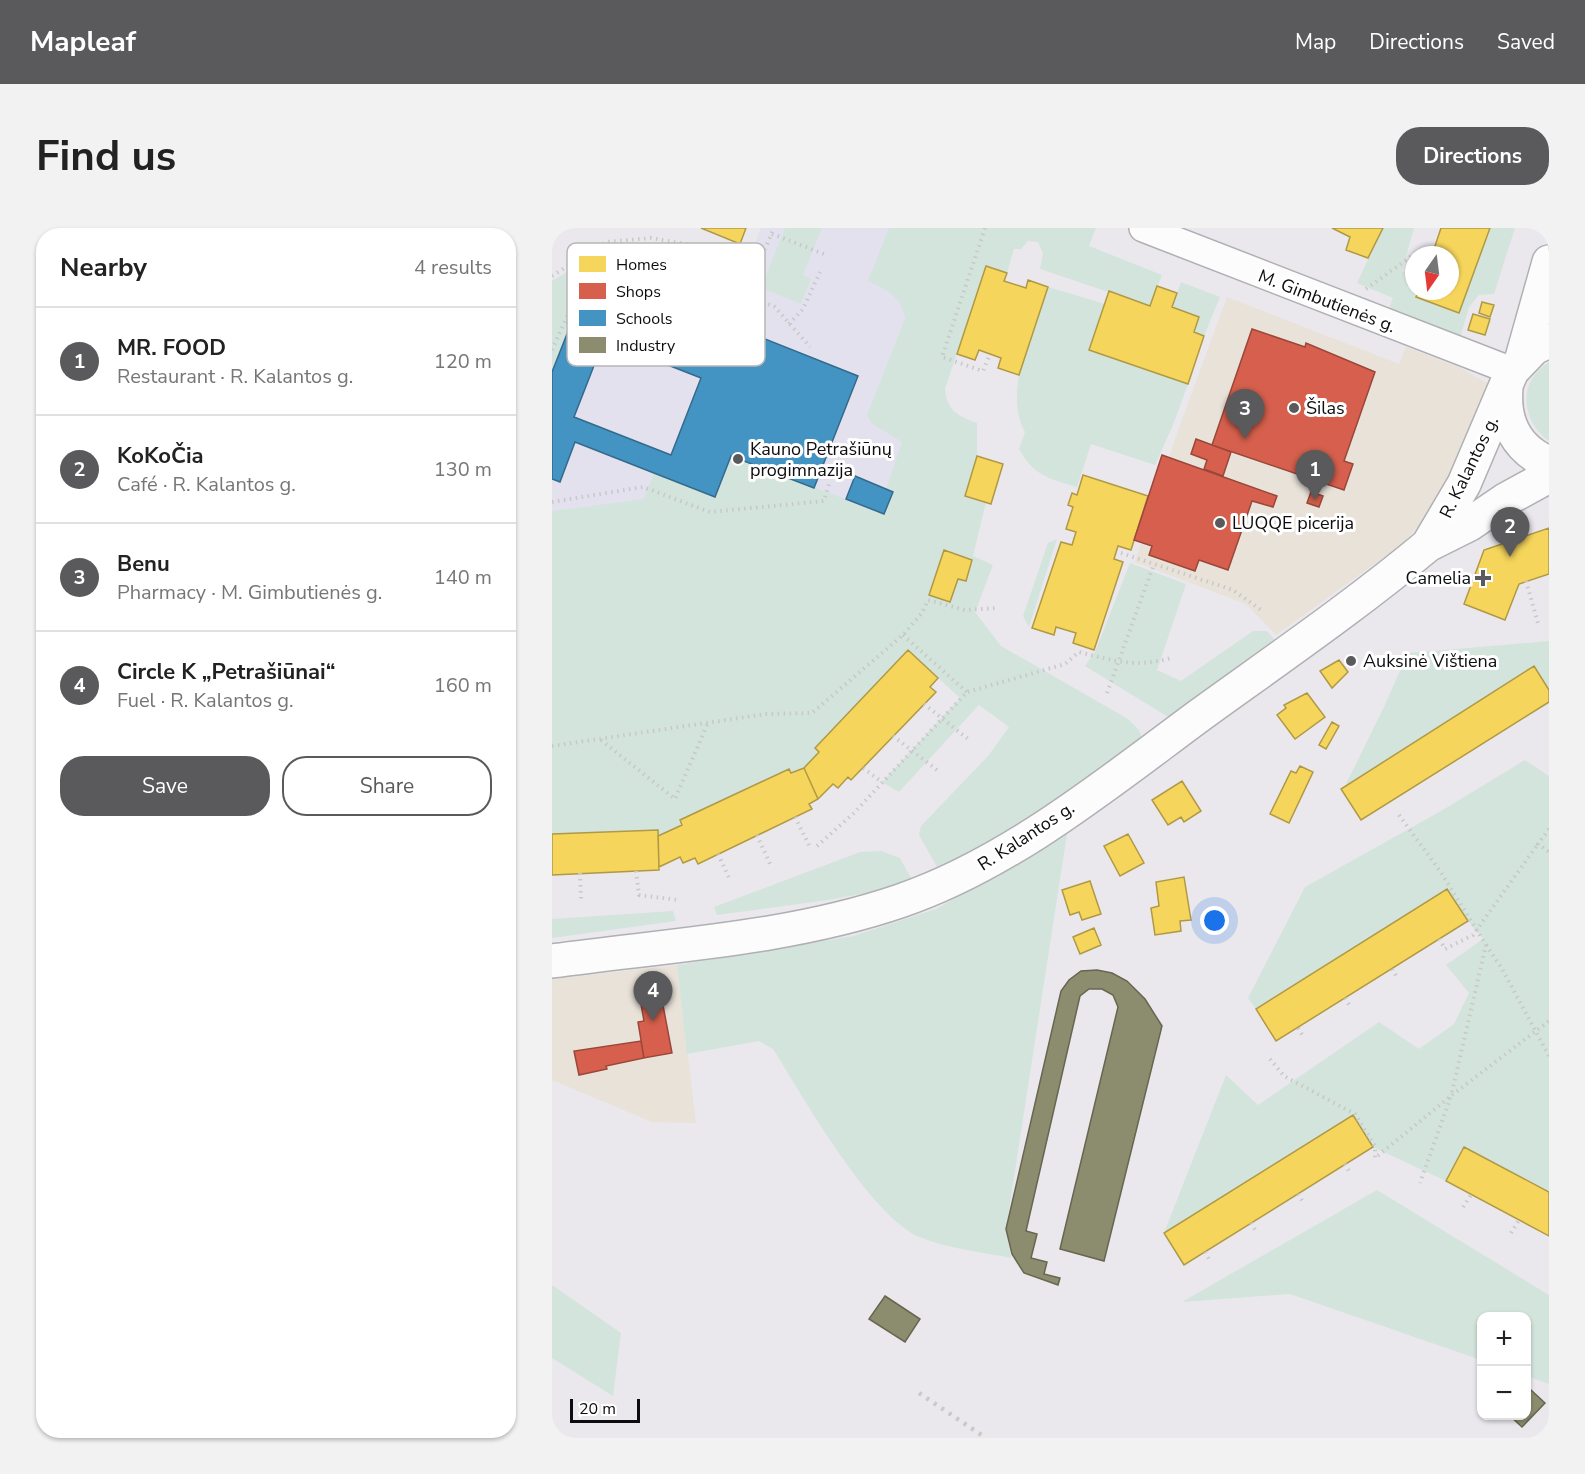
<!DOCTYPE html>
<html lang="en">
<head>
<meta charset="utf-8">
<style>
  body { margin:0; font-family:"Nunito Sans",sans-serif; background:#f2f2f2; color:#222 }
  .controls { position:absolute; right:18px; bottom:18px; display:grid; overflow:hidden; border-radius:12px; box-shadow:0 2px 4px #0004 }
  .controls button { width:54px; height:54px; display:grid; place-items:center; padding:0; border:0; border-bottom:2px solid #e0e0e0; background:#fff; color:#222; font:30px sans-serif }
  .compass { position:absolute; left:853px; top:18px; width:54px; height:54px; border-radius:50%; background:#fff; box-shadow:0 2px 4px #0004; rotate:194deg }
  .scale { position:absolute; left:18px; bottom:15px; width:70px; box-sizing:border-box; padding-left:6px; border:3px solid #0d0c0e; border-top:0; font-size:16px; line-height:21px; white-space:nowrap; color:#0d0c0e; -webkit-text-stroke:4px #fff; paint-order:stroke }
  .you { position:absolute; left:663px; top:693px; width:21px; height:21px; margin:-15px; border:4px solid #fff; border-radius:50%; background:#1a73e8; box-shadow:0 0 0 9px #1a73e833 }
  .badge { display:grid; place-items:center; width:39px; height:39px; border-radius:50%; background:#5a595c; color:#fff; font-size:20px; font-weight:700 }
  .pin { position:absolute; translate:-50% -50px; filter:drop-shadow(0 2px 3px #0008) }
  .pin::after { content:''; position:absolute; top:32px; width:21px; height:18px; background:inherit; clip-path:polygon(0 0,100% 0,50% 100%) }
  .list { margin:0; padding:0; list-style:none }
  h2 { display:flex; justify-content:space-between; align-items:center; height:78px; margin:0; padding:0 24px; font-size:26px }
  h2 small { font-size:20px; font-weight:400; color:#767676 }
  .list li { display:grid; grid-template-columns:39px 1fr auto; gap:18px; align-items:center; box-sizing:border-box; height:108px; padding:0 24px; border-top:2px solid #e0e0e0 }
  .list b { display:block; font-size:22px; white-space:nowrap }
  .list p { margin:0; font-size:20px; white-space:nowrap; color:#767676 }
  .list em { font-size:20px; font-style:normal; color:#767676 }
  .actions { display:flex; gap:12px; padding:18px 24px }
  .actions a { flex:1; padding:14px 0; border:2px solid #5a595c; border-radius:24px; text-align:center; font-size:21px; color:#5a595c }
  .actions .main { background:#5a595c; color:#fff }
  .map { position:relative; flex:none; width:997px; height:1210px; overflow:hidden; border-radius:24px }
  header { display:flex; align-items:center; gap:36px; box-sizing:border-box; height:84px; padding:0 30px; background:#5a595c; color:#fff }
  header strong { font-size:28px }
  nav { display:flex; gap:33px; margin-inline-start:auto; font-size:21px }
  .intro { display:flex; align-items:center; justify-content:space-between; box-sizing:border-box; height:144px; padding:0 36px }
  h1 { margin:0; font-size:42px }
  .button { padding:15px 27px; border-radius:24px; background:#5a595c; color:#fff; font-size:21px; font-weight:700 }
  main { display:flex; gap:36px; padding:0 36px }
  aside { flex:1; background:#fff; border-radius:24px; box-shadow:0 2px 4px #0004 }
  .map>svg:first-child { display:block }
</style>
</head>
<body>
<header>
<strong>Mapleaf</strong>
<nav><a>Map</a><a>Directions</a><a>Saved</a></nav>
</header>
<div class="intro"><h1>Find us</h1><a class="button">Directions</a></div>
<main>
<aside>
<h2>Nearby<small>4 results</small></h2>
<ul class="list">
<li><span class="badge">1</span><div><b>MR. FOOD</b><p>Restaurant · R. Kalantos g.</p></div><em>120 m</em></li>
<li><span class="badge">2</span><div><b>KoKoČia</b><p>Café · R. Kalantos g.</p></div><em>130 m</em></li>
<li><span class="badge">3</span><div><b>Benu</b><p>Pharmacy · M. Gimbutienės g.</p></div><em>140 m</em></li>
<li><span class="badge">4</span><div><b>Circle K „Petrašiūnai“</b><p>Fuel · R. Kalantos g.</p></div><em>160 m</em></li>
</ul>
<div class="actions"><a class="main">Save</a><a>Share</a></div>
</aside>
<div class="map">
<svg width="997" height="1210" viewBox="0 0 997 1210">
  <rect width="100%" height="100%" fill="#eae8ed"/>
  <path fill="#e8e2d9" d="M675,69L847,136L854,119L906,139L939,157L895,259L874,290L850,316L724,407L694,376L583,334L623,211Z
    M125,737L144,895L100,894L0,852V751Z"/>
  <path fill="#e4e1ef" d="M209,0H425L358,189L387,274L0,509V53L59,18L111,21L194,36Z"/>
  <path fill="#d3e4dc" d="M233,0H270L251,47L259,51L249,76L209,60Z
    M337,0H544L537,18L610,47L598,78L488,41L491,25L486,14L476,13L469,21H462L455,45L434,39L393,161C395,183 406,188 425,195V228L434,274L421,328L441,337L423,384L449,418L576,491L587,502L591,512L433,621L388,644L367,607L369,598L436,528L457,499L427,477L347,564L330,554L408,470L356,422L263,519L267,524L252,540L239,545L236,541L129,592L130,597L106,608L105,602L0,606V283L92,271L102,245L163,269L179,228L333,286L341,264L334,261L350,214L319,195L315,187L353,91C351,70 334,61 316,53Z
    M831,0H862L850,43L862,49V63H867L865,70L907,85L938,0H963L942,66L927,67L917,79L908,110L837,80L841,70L805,55Z
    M59,18L111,21L194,36L165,106L35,55L0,144V53Z
    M629,54L668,69L652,108L642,104L647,89L620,79Z
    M496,59L553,76L537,122L636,156L621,197L603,237L539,216L525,259C496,250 482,248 467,221L473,204C450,162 482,101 496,59Z
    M997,134V213C969,193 965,153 997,134Z
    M505,311L477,399L471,388L496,315Z
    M578,335L634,356L605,442L629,453L701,403H715L723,412L720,419L621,492L533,438L543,424Z
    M997,413V462L982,438L793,558L831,481L856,425Z
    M973,532L997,548V964L912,919L894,953L821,919L800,887L612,1005L674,847L706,877L827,794L867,821L902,796L917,765L894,737L931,711L916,693L895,661L704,781L696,770L753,659L889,583Z
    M515,606L454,1001L459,1030C430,1024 398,1021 370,1010C320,992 250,867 221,821L207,813L135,826L125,737L301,708L384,681Z
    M329,623L348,630L362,656L276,672L165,687L162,679L308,624Z
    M121,683L124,693L0,710V691Z
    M825,962L997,1067V1156L975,1148V1088H930L929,1132L738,1066L630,1074Z
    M0,1057L69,1105L61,1168L0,1130Z"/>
  <path fill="#f6d55c" stroke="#b09945" stroke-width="1.5" d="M149,0H194L188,16Z
    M780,0H831L816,30L794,22L798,9Z
    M889,0H938L907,85L864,69L867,63H898V27H880Z
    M434,38L455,45L452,53L474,60L476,52L496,59L467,147L446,140L449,130L427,122L423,132L405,126Z
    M605,58L625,65L620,79L647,89L642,104L652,108L636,156L537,122L557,63L598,78Z
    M930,74L942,77L938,89L927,85Z
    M921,86L938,91L933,107L916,102Z
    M425,228L451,236L439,276L413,268Z
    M531,247L596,268L579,322L566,318L562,331L571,334L542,422L521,415L524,405L504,399L502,407L480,400L509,314L520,317L524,304L514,301L521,279L516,277L520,265L525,267Z
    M997,300V346L967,356L953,392L912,376L932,322Z
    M392,322L420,332L414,353L406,351L398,374L377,367Z
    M356,422L386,450L378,459L384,464L299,552L296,549L286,560L281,556L266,571L252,540L267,524L263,520Z
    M787,432L796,444L780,460L768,443Z
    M982,438L997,462V474L809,592L789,561Z
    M755,465L773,489L743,511L725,487L734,480L732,477Z
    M780,494L787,498L774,521L767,517Z
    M748,538L761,544L737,595L718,586L739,543L744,545Z
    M252,540L266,571L257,576L260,581L146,636L143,630L131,635L128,629L107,639L106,608L130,597L128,592L237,541L239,545Z
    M630,553L649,583L632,594L629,589L616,597L600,572Z
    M106,602L107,642L0,647V606Z
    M576,606L592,635L568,648L552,618Z
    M632,649L639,692L628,693L629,703L603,707L599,680L607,678L604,654Z
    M538,653L549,686L530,692L527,684L518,687L510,662Z
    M895,661L916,693L724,813L704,781Z
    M542,700L549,717L528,726L521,709Z
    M801,887L821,919L632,1037L612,1005Z
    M912,919L997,964V1008L894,953Z"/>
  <path fill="#d6604d" stroke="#9a473a" stroke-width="1.5" d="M700,101L753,119L754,115L823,144L792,233L801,236L792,262L660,217Z
    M644,211L679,224L671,248L652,241L655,232L639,226Z
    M610,227L725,268L721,279L700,273L676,342L647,332L643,343L597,327L600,318L582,312Z
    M759,264L771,268L767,279L755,275Z
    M107,756L120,825L92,830L86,794L92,793L86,760Z
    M89,813L92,830L54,838L55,841L27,847L22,823Z"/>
  <path fill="#4393c3" stroke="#336a8d" stroke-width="1.5" fill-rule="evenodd" d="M35,55L198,119L203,107L306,148L262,260L179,228L163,269L23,214L8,254L0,251V144ZM52,112L149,150L119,227L22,189Z
    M303,248L341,264L332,286L294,271Z"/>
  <path fill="#8c8c6e" stroke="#666651" stroke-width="1.5" d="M545,742L560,745L575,753L593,771L610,798L552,1033L508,1021L566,779L561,767L550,761H537L528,768L474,1003L485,1006L479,1030L495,1034L492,1046L508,1050L506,1057L472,1045L460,1026L454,1001L509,763L517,752L529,743Z
    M333,1068L368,1091L353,1114L317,1091Z
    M979,1162L993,1175L970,1199L958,1188H975V1166Z"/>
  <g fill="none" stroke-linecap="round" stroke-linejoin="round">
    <g stroke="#b0afb3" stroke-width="30">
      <path id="minor" d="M591,0L960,143"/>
    </g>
    <g stroke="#b0afb3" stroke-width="36">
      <path id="major" d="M970,130L997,34
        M954,160C951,194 965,222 997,235
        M876,317L912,256L960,143L982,120L997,113
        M0,733C116,717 237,711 348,673C457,636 556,555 648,487C724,432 803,378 876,317L918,296L953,272L997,248"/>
    </g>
    <path stroke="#c8c8c9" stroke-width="4" stroke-dasharray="1.5 4.5" stroke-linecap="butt" d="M433,0L390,129L431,143L438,126
      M220,6L272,26
      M0,48L54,14L99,10L210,29
      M814,61L864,25
      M194,67L223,79L258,119
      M237,96L251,81L268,44
      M175,110L222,0
      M0,122L46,19
      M0,274L91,259L158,284L272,273L277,256
      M569,325L681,362L712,384
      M974,353L987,399
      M351,407L415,464
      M555,465L602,336
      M372,476L416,511
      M341,508L385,542
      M49,512L123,571L155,497
      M0,518L214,486L260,485L351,407L370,385L376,372L413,382L445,380
      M311,540L330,554
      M847,587L888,643L934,717L899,868
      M243,589L259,621
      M997,601L986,616L997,624
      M205,607L218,636
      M265,618L301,586L415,464L513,436L527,424C563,433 583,440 619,430
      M166,626L178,652
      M84,643L87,667L127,672
      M28,645L29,671
      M887,711L893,721L921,707L986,616
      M934,717L949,739L997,828
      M840,741L846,751
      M793,770L799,780
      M746,800L752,810
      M718,831L732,848L803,886L823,918V930L899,868L868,955
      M900,867L997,793
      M793,936L798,945
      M746,966L751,974
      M911,979L919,967
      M699,995L704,1003
      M959,1005L967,992
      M653,1024L657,1031"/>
    <use href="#minor" stroke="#fcfcfc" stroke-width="27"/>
    <use href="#major" stroke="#fcfcfc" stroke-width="33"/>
    <path stroke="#cac9ca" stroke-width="4.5" stroke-dasharray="3 6" stroke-linecap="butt" d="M367,1165L434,1210"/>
  </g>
  <g fill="#5a595c" stroke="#fff" stroke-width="2">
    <circle cx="742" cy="180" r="6"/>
    <circle cx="186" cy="231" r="6"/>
    <circle cx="668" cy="295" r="6"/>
    <path d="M928 341h6v6h6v6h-6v6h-6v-6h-6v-6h6z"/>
    <circle cx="799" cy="433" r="6"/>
  </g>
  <g text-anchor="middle" stroke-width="6" stroke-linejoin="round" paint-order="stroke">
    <g font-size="18" fill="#0d0c0e" stroke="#fff">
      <text transform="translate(775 73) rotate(21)" y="6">M. Gimbutienės g.</text>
      <text transform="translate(917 239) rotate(-64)" y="6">R. Kalantos g.</text>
      <text transform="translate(474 608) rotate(-33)" y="6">R. Kalantos g.</text>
    </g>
    <g font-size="18" fill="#0d0c0e" stroke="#fff" text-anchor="start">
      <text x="754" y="186">Šilas</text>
      <text x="198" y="227">Kauno Petrašiūnų<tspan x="198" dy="21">progimnazija</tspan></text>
      <text x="680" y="301">LUQQE picerija</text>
      <text x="919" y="356" text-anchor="end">Camelia</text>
      <text x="811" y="439">Auksinė Vištiena</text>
    </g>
  </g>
  <rect x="15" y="15" width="198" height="123" rx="9" fill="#fff" stroke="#b6b6b7" stroke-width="1.5"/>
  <rect x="27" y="28" width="27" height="16" fill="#f6d55c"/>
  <rect x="27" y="55" width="27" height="16" fill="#d6604d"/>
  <rect x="27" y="82" width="27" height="16" fill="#4393c3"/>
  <rect x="27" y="109" width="27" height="16" fill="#8c8c6e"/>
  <g font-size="16" fill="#0d0c0e">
    <text x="64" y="42">Homes</text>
    <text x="64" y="69">Shops</text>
    <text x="64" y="96">Schools</text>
    <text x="64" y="123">Industry</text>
  </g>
</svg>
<div class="controls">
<button>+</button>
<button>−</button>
</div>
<svg class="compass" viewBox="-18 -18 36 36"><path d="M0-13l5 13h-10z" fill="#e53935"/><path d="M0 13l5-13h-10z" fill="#767676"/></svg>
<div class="scale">20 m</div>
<div class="you"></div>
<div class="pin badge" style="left:763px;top:272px">1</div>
<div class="pin badge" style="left:958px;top:329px">2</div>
<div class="pin badge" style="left:693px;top:211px">3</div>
<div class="pin badge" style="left:101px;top:793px">4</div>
</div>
</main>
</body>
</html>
